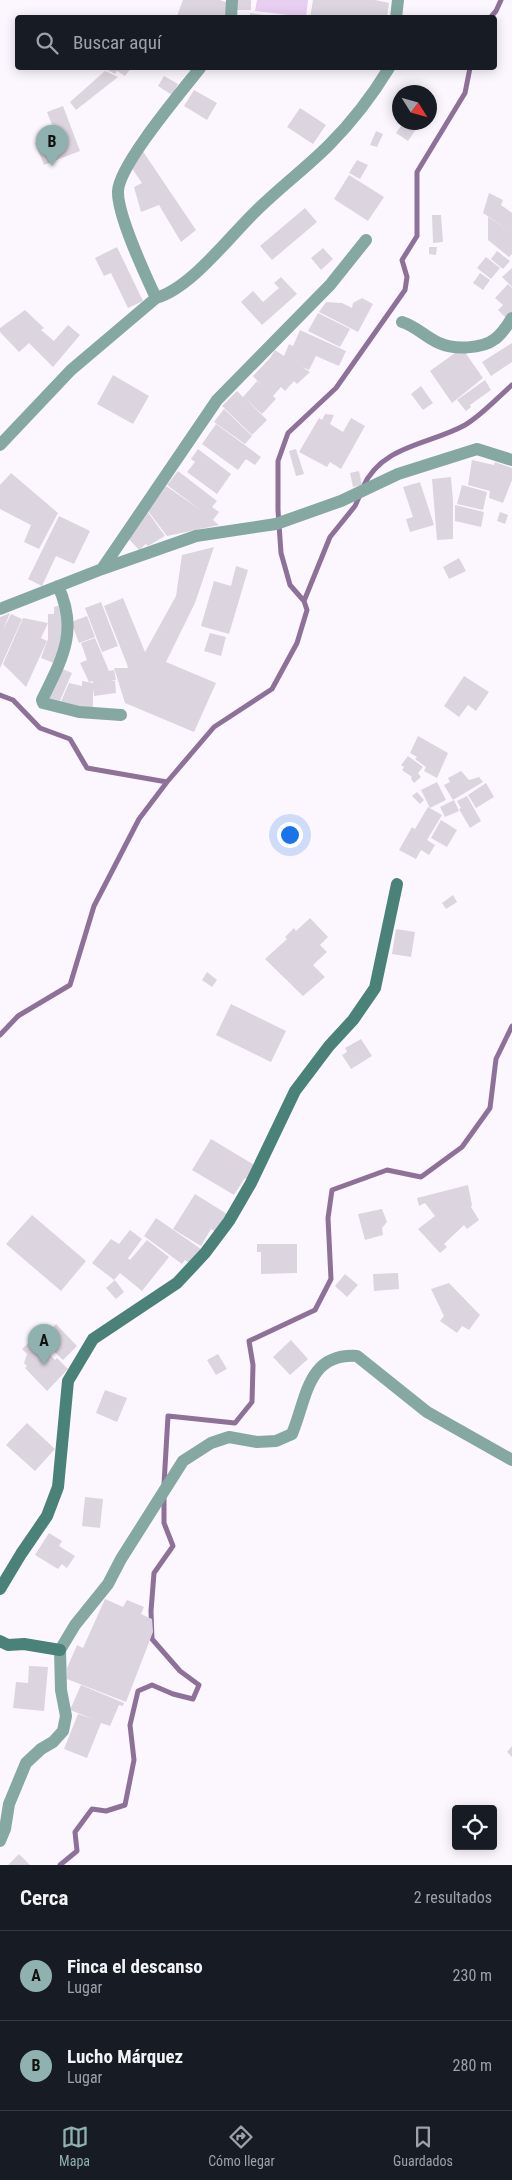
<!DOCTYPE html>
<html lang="es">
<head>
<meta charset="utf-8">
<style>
  body { margin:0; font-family:"Roboto Condensed",sans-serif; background:#242831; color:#f1f3f6 }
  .controls { position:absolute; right:15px; bottom:15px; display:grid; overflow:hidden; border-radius:5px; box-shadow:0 2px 12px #0003 }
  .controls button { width:45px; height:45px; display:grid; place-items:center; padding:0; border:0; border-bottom:1px solid #363941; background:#171b24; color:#f1f3f6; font:25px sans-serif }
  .compass { position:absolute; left:392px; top:85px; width:45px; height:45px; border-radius:50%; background:#171b24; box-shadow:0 2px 12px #0003; rotate:127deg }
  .you { position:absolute; left:289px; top:834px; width:18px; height:18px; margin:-12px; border:4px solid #fff; border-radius:50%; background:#1a73e8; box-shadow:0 0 0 8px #1a73e833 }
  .badge { display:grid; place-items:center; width:32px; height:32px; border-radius:50%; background:#8fb2b0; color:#111; font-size:16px; font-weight:700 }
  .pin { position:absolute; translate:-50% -41px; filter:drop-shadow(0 1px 2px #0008) }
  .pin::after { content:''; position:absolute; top:26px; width:18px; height:15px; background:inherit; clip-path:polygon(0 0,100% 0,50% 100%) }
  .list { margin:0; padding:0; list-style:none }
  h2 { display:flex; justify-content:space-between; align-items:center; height:65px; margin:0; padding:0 20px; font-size:21px }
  h2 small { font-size:16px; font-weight:400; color:#9ea1a6 }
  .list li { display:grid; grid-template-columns:32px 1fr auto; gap:15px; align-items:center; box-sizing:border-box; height:90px; padding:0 20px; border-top:1px solid #363941 }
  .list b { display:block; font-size:19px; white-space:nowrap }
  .list p { margin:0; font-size:16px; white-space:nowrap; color:#9ea1a6 }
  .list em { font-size:16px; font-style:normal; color:#9ea1a6 }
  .icon { flex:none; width:28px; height:28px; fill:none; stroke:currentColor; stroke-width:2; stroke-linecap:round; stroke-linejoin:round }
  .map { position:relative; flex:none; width:512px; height:1865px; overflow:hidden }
  .search { position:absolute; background:#171b24; box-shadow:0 2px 12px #0003; left:15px; right:15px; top:15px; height:55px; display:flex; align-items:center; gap:12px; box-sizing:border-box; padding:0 18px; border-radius:5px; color:#9ea1a6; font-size:19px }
  .sheet { height:245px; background:#171b24 }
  nav { display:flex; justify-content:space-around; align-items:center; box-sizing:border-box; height:70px; border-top:1px solid #363941; background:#171b24; font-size:14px; color:#9ea1a6 }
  nav a { display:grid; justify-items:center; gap:2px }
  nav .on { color:#8fb2b0 }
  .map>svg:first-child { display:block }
</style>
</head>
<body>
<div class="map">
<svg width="512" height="1865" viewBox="0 0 512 1865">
  <rect width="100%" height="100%" fill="#fcf7fe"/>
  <path fill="#e8cef0" d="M257,0H308L306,17L255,11Z"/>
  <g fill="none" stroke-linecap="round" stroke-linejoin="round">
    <path stroke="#8e7198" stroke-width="5" d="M490,18L496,11L501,0
      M363,487C382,445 429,445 465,425C482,415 497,398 512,385
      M304,601L330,537L355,506L360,495
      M0,695L13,700L40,728L70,739L87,768L167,782
      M0,1035L18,1016L70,985L94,906L139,819L167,782L214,727L272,689L297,643L307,610L304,601L290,585L281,553L278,510V461L288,433L336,388L405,290L407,277L402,260L417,236V172L465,93L470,68
      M164,1484L168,1416L235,1423L252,1402L253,1365L249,1341L315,1310L331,1279L328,1218L332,1190L387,1170L421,1177L462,1147L490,1108L496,1059L512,1026
      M60,1865L77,1851L75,1832L92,1809L106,1811L125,1805L134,1760L130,1725L138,1691L152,1685L173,1694L193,1699L199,1685L180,1671L152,1639L151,1611L154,1573L173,1546L164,1523V1498"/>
  </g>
  <path fill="#dcd4df" d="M183,0H220L228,3V18H180L177,16Z
    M234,0H251V10H235Z
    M313,0H375L389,3L387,18H310Z
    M250,13L271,16V18H250Z
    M104,68H131L125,76L117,71L115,74Z
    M105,71L118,77L76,110L70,102Z
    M164,76L178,84L172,95L158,86Z
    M194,90L217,103L207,120L184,106Z
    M63,106L80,151L44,165L35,143L56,135L47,112Z
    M300,108L326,125L313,144L287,127Z
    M404,122H421L408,141L396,133Z
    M376,131L383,134L377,147L370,145Z
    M142,150L196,230L181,242L159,205L141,212L134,187L142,183L131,167Z
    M357,160L368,165L360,179L349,173Z
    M349,175L384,197L368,221L334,199Z
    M489,193L503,200L501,205L512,213V254L509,257L488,240V217L508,230L483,213Z
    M305,208L317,222L272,260L260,246Z
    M432,215H441L443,242L433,243Z
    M117,247L143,301L128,308L111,273L104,276L95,258Z
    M429,247H437L436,255L429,254Z
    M323,248L333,259L321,270L311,258Z
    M497,251L510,261L503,269L491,259Z
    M486,257L500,268L491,279L477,268Z
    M512,268V287L502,277Z
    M480,273L490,280L483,290L473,283Z
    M281,277L297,294L262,325L241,302L253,291L263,302L279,288L274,283Z
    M508,284L512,288V312L507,319L498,310L503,305L495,298Z
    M362,298L373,304L358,332L319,312L326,302L342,303L352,308L353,303Z
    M25,310L44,328L41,330L54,341L68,325L80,335L53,367L29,343L19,352L0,332V328Z
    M318,313L350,329L340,347L308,331Z
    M300,330L346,351L339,366L316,356L309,370L302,367L310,372L297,384L294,381L285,391L281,387L273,396L276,399L262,414L245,398L267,420L252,435L222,406L237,391L243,397L257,381L263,387L253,376L270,358L275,350L284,356L289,344L293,346Z
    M512,343V362L491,376L482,362Z
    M462,348L483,378L452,403L430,371Z
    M113,375L149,396L133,424L97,404Z
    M485,380L491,390L470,405L471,407L466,411L457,400Z
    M421,386L433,403L423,410L411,394Z
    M224,409L252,436L245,444L214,422Z
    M325,414L334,415L330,424L343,432L351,418L365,426L341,469L330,462L327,467L299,452L319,418L322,420Z
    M216,424L261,457L255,465L246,459L238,470L202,444Z
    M198,449L231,474L217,494L187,472L195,462L191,459Z
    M296,449L304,474L296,476L289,451Z
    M472,460L494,465L495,462L512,468V480L503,503L489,498L490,491L468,485Z
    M178,471L217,501L212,507L219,512L213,520L219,525L167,536L148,511L166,486L202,511L167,485Z
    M359,471L362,485L353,487L350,473Z
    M11,473L58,513L39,549L24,542L31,525L0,509V485Z
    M451,477L453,501V539L437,540L432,479Z
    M420,482L434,525L410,532L406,519L413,517L403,487Z
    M462,485L487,492L483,510L457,504Z
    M455,505L484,512L481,527L455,521Z
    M147,511L165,536L148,546L146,544L139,550L127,537Z
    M500,512L508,515L505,524L497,521Z
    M59,516L90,531L74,564L56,556L42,586L28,579Z
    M214,547L195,603L166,662L216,683L194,732L125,703L114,668H127L138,658L128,667L104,606L123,598L145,652L176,596L182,555Z
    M459,558L466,571L449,579L443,567Z
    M236,566L248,570L229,634L201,626L214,581L231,586Z
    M101,602L118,646L102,652L85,608Z
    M63,604L65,639L56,664L41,658L48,639V614H54V607Z
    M10,613L3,630L11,614L22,619L0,668V617Z
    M87,616L95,637L79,643L71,622Z
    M23,618L48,623L41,638L47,641L26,687L3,664Z
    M210,633L226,637L221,656L204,651Z
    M95,638L109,671L114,670L116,680L110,681H115L116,693L94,696L93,688V711L60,704L69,683L82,686V681L93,683V681L89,682L80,663L87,660L81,643Z
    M60,668L72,673L59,703L46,698Z
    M464,676L489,692L476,711L468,705L459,717L444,706Z
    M418,736L448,753L437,778L424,771L426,767L415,759L417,757L410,753Z
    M408,756L423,767L418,773L421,777L414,783L411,779L412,777L402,770L404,767L401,765Z
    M461,771L469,780L479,777L483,782L453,800L444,785L450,782L448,778Z
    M437,782L446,800L430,808L421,790Z
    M486,783L494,797L476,808L468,795Z
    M417,792L424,800L420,804L412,796Z
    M467,796L481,821L470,828L459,809L461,808L457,801Z
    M454,800L459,811L445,817L440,807Z
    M428,807L442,815L427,840L435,845L429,855L421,850L416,859L399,850L412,827L415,829Z
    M441,820L457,830L447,847L431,838Z
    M453,895L457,902L446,909L442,903Z
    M310,918L328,937L320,945L327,952L313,965L325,977L303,996L265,959L287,939L285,937L294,928L296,931Z
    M396,929L415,932L411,957L392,954Z
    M207,972L217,980L212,987L202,980Z
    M231,1004L286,1031L271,1062L216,1035Z
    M361,1039L372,1056L351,1069L342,1055L347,1052L345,1048Z
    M211,1139L256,1166L247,1180L245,1178L234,1195L192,1170Z
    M468,1185L472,1205L471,1207L479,1220L467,1229L464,1225L444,1244L447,1247L440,1253L418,1229L435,1216L425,1203L419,1206L417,1198Z
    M195,1194L227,1214L216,1232L211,1229L201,1246L173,1229Z
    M382,1209L387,1222L382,1228L383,1235L365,1240L358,1214Z
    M32,1215L86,1261L61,1291L6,1244Z
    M156,1218L201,1249L191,1264L185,1260L182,1264L144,1236Z
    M130,1230L142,1239L128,1258L130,1260L147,1240L169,1257L142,1291L120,1273L114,1280L92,1263L111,1239L119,1244Z
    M257,1244H297V1273L261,1274V1252H257Z
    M398,1273L399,1289L374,1291L373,1274Z
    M345,1274L358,1285L347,1297L335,1286Z
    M115,1280L124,1292L116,1299L106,1288Z
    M449,1283L480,1315L469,1330L462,1326L457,1333L440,1321L444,1316L431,1289Z
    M56,1324L77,1346L63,1360L41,1339Z
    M34,1338L55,1360L57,1358L68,1369L47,1391L25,1368L27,1366L24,1363L27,1354L22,1349Z
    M291,1340L308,1359L290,1375L273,1357Z
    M218,1354L227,1369L216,1375L207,1360Z
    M105,1390L127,1398L117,1422L96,1413Z
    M27,1423L55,1449L35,1471L6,1445Z
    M85,1497L103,1499L100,1528L82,1526Z
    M49,1533L62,1541L59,1546L75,1556L67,1568L62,1564L58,1569L35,1555Z
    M105,1599L123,1607L127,1600L144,1607L141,1614L152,1619L153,1632L126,1702L67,1679V1668L77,1645L83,1648Z
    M29,1666L48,1667L44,1711L13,1708L16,1682L28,1683Z
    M81,1685L124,1703L123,1706L119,1705L110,1726L101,1723L87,1758L64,1749L78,1714L93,1719L70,1710Z
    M512,1746V1757L507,1752Z
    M19,1854L30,1865H8Z"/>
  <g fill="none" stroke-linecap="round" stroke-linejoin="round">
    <path stroke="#85a8a3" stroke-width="12" d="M231,18L232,0
      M396,18L398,0
      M156,298C145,274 117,215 118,191C119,165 182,91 200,68
      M402,322C416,326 425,337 439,343C454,350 482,349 495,339C502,334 507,326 512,318
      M0,445L71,370L156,298C191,288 229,237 255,212C279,188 305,169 329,145C352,122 372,96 389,68
      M102,569L217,400L330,285L366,240
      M58,586C79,631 62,659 42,700L43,703L79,712L121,715
      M0,609L102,569L196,536L276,524L341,501L398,474L477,449L512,460
      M0,1841L5,1829L9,1804L26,1763L41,1749L53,1742L63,1731L66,1716L61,1690L60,1650L75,1625L108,1584L121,1559L183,1461L211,1443L229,1437L257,1442L276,1441L292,1434C307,1398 307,1353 357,1356L427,1412L512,1460"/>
    <path stroke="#4a8179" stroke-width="12" d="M0,1589L21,1554L47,1516L58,1487L68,1381L93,1339L177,1283L205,1253L229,1221L251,1183L295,1091L329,1046L353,1020L375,988L397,884
      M0,1641L8,1645L24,1644L60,1650"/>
  </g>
</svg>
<div class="controls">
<button><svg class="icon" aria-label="locate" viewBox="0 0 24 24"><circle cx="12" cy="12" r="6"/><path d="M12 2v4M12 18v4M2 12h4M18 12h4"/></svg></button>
</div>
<svg class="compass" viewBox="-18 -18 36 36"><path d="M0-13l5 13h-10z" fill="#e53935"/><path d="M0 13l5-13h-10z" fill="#9ea1a6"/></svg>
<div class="you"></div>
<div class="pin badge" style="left:44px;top:1365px">A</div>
<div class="pin badge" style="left:52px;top:166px">B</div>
<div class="search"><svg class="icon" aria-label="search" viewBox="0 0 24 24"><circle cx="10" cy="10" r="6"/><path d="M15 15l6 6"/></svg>Buscar aquí</div>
</div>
<section class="sheet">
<h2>Cerca<small>2 resultados</small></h2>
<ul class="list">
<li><span class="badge">A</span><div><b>Finca el descanso</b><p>Lugar</p></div><em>230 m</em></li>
<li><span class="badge">B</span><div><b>Lucho Márquez</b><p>Lugar</p></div><em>280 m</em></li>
</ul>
</section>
<nav>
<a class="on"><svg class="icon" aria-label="map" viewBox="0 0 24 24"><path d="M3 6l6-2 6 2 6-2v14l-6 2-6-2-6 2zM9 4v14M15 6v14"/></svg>Mapa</a>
<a><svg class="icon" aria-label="directions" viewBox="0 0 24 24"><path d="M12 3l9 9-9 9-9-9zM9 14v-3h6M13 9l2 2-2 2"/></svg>Cómo llegar</a>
<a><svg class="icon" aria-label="saved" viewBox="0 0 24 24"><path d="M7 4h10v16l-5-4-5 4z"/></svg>Guardados</a>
</nav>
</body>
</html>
